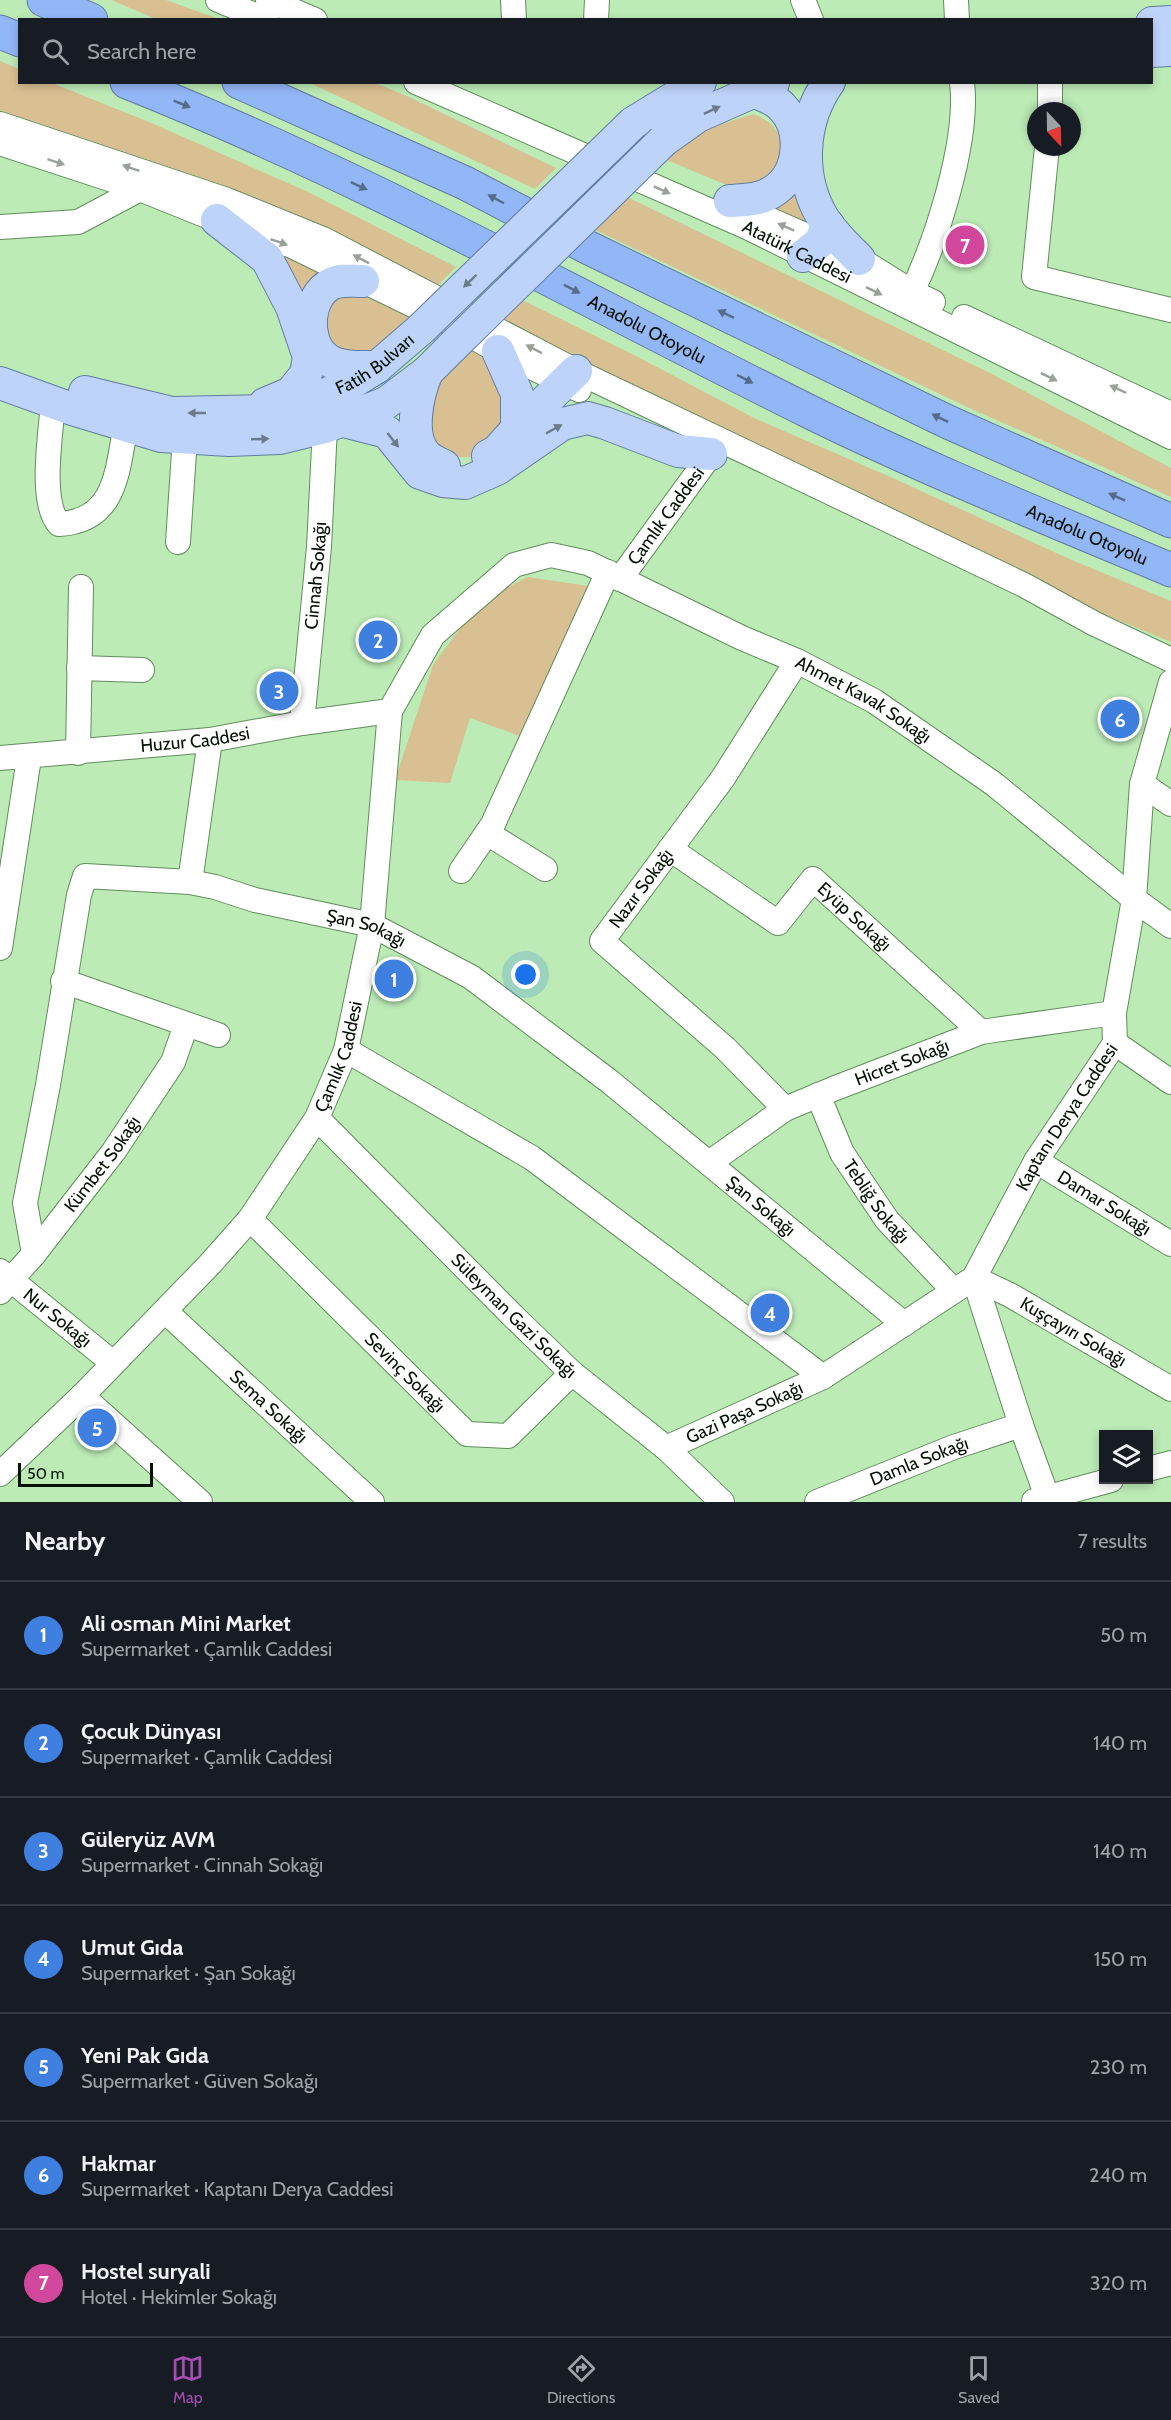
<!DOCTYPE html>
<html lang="en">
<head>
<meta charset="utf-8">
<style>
  body { margin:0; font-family:Cabin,sans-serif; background:#20242c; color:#f1f3f6 }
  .controls { position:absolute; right:18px; bottom:18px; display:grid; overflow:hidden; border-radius:0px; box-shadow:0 3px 9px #0003 }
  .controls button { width:54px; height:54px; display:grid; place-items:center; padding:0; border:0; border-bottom:2px solid #363941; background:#171b24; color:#f1f3f6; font:30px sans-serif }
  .compass { position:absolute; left:1027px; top:102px; width:54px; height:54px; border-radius:50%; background:#171b24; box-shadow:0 3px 9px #0003; rotate:158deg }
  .scale { position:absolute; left:18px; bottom:15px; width:135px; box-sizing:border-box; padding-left:6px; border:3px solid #031102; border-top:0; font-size:16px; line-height:21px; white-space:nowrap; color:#031102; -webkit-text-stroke:4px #bcebb6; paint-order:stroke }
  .you { position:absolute; left:526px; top:975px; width:21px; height:21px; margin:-15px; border:4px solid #fff; border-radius:50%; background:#1a73e8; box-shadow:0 0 0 9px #1a73e833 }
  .badge { display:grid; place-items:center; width:39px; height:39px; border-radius:50%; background:#a74bb5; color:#fff; font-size:20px; font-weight:700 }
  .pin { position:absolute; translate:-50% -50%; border:3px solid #fff; box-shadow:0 2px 6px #0006 }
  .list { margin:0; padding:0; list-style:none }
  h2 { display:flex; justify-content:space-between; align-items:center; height:78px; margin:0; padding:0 24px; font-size:26px }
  h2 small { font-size:20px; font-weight:400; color:#9ea1a6 }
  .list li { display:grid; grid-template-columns:39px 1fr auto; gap:18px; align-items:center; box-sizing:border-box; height:108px; padding:0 24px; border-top:2px solid #363941 }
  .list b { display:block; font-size:22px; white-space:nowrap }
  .list p { margin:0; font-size:20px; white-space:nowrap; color:#9ea1a6 }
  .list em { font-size:20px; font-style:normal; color:#9ea1a6 }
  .icon { flex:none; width:33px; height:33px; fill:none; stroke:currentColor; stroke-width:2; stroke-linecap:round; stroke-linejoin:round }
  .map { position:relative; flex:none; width:1171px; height:1502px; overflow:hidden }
  .search { position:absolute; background:#171b24; box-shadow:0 3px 9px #0003; left:18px; right:18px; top:18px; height:66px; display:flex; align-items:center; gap:15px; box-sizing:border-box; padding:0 21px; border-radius:0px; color:#9ea1a6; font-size:22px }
  .sheet { height:834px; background:#171b24 }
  nav { display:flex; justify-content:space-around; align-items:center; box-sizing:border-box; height:84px; border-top:2px solid #363941; background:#171b24; font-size:16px; color:#9ea1a6 }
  nav a { display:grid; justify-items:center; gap:3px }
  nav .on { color:#a74bb5 }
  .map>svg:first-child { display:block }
</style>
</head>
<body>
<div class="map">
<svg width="1171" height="1502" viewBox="0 0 1171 1502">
  <rect width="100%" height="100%" fill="#bcebb6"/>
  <path fill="#d9c092" d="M111,0H166L219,19H156Z
    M0,61L19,69L20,82L52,83L149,122L306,191L456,267L437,286L0,116Z
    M310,83H375L409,97L556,168L535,189Z
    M753,114C783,125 782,141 781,170L743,192L667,160L695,133Z
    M799,180L818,234L766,212L786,203Z
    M623,195L990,373L1171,468V497L967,407L589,227Z
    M269,249L310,263L330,276L299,304Z
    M354,293L388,305L416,321L384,355L333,360L319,314L341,295Z
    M518,298L634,355L756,419L895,479L1074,561L1171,601V642L1074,602L494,319Z
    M475,346L496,364L507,417C502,426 497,438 490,446C473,465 449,456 430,446L423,420L440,382Z
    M528,577L602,588L525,738L470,718L450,783L395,780L433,665L480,601Z"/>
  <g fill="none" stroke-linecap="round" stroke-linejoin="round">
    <g stroke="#618c5c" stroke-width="26">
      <g id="minor">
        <path d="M218,0L267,20"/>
        <path d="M268,0L315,20"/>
        <path d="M513,0L514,20"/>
        <path d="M803,0L811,20"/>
        <path d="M956,0L957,20"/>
        <path d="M596,20L597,0"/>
        <path id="s1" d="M416,82L747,227L1171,437"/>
        <path d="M1050,82V111"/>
        <path d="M0,124L227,200L323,239L576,371L1024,585L1095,624L1171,660"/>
        <path d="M0,143L140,189L217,220L292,246L419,308"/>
        <path d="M1047,147L1034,277L1171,310"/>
        <path d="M730,202L859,259L912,292L933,302"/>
        <path d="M0,227L78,222L140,189L148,188"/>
        <path d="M912,292C937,239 969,141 962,82"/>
        <path d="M964,317L1171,414"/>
        <path d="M452,325L498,351L579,390"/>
        <path d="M53,403C51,432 39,502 59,524C117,521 117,470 126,425"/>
        <path d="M178,542L185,437"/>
        <path id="s2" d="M620,579L711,454"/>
        <path d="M79,668L142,670"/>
        <path id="s3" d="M302,723L319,547L325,427"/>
        <path d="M78,753L81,587"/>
        <path id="s4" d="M0,758L210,740L302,723L390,711"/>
        <path d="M1142,784L1171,804"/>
        <path d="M487,833L545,869"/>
        <path id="s5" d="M670,849L778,923L813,879L981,1032"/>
        <path d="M461,871L493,824L608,572"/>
        <path d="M190,882L210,740"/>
        <path d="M0,948L29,758"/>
        <path d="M63,981L218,1035"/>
        <path d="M1115,1043L1171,1082"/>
        <path id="s6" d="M346,1050L532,1158L823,1377L974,1278L1010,1295L1171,1389"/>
        <path id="s7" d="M818,1095L842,1153L887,1220L954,1291"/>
        <path id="s8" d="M785,1109L725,1048L602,941L723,778L797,661"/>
        <path id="s9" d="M317,1118L513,1316L572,1373L666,1448L722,1502"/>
        <path id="s10" d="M1036,1161L1171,1244"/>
        <path id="s11" d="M709,1163L785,1109L833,1089L981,1032L1114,1013"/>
        <path id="s12" d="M250,1219L467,1434L508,1436L572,1373"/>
        <path id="s13" d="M34,1254L25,1203L48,1085L79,895L85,876L190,882L215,887L255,900L372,925L471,977L609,1081L904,1324"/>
        <path id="s14" d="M0,1271L113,1363"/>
        <path id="s15" d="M0,1292L34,1254L114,1151L173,1062L186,1025"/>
        <path id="s16" d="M165,1311L372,1502"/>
        <path d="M82,1396L200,1502"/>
        <path id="s17" d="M666,1448L823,1377"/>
        <path d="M1148,1469L1171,1463"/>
        <path id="s18" d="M0,1474L82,1396L210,1264L250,1219L317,1118L346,1050L372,925L390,711L433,635L514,565L551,555L588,563L742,638L797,661L874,701L994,784L1134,899L1171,926"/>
        <path d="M1034,1501L1111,1480"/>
        <path id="s19" d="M817,1502L954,1447L1021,1425"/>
        <path id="s20" d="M1049,1502L1021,1425L974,1278L1036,1161L1115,1043L1114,1013L1134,899L1142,784L1171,682"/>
      </g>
    </g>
    <g stroke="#617ca1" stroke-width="34">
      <g id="major">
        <path d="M1152,23L1171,22"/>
        <path d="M1152,51L1171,50"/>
        <path d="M829,82C801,121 798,177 823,218C833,234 846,246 859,259"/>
        <path d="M633,123L700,82"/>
        <path d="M663,141L698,116L773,83"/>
        <path d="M730,201C746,200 762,200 775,190C801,172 804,129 782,107C775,99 762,95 753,91"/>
        <path d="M217,220L267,259L292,307L309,357L306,374L291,393L265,404"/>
        <path d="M803,256L820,242L828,225"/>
        <path d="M363,281C352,281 341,279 331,284C307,296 304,339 324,357C337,369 360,367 377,367"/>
        <path d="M427,372C418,393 407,437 427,456C431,460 438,463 444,466"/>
        <path d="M0,383L72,409L161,436L229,440L280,438L325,427L386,403L427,372L453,346"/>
        <path id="s21" d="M85,392L172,413L274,411L302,405L353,382L377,367L421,329"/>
        <path d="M340,420L387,432L420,473L443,481L465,483L497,469L562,424L588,418L605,423L678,451L711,454"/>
        <path d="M517,429L576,371"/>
        <path d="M488,456L497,451L517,429V394L498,351"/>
      </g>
    </g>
    <g stroke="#617ca1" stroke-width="35">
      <g id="highway">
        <path d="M44,0L91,20"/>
        <path d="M0,32L20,40"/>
        <path id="s22" d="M127,82C363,176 584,300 810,412C928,470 1050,519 1171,570"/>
        <path d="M239,82L465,183L587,247L948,422L1171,521"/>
      </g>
    </g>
    <use href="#minor" stroke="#fff" stroke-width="24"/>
    <use href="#major" stroke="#bed3fa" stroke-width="32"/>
    <use href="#highway" stroke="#93b6f7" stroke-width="33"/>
    <g stroke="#617ca1" stroke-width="34" stroke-linecap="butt">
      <path id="major-bridge" d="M421,329L633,123
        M453,346L663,141"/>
    </g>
    <use href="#major-bridge" stroke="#bed3fa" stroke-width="32"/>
  </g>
  <defs><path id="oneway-solid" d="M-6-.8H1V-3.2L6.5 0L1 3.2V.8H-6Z" transform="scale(1.5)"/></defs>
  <g fill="#526c89">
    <use href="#oneway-solid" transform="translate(182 104) rotate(22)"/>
    <use href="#oneway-solid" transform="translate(359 186) rotate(25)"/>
    <use href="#oneway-solid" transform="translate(496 199) rotate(-152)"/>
    <use href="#oneway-solid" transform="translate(572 289) rotate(27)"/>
    <use href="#oneway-solid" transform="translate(726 314) rotate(-154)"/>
    <use href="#oneway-solid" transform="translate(745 379) rotate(27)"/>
    <use href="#oneway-solid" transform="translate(940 418) rotate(-154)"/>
    <use href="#oneway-solid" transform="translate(1117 497) rotate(-156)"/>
  </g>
  <g fill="#6a7c8a">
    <use href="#oneway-solid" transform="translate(712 110) rotate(-25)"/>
    <use href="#oneway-solid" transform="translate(470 281) rotate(136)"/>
    <use href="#oneway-solid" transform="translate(197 413) rotate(180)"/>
    <use href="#oneway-solid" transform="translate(554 429) rotate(-29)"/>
    <use href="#oneway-solid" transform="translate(260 439) rotate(-2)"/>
    <use href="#oneway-solid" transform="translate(393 440) rotate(52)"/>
  </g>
  <g fill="#9aa09a">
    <use href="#oneway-solid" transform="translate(56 162) rotate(18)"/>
    <use href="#oneway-solid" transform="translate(131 168) rotate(-161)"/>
    <use href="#oneway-solid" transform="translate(662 190) rotate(24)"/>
    <use href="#oneway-solid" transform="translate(786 227) rotate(-156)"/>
    <use href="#oneway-solid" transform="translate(279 242) rotate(19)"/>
    <use href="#oneway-solid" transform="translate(361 259) rotate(-153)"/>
    <use href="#oneway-solid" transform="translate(874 291) rotate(26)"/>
    <use href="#oneway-solid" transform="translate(534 349) rotate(-153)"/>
    <use href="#oneway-solid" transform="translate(1049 377) rotate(26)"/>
    <use href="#oneway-solid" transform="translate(1118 389) rotate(-155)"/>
  </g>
  <g text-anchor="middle" stroke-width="4.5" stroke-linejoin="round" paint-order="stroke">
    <g font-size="18" fill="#031102" stroke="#bcebb6">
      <text dy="6" stroke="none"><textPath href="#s1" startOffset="417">Atatürk Caddesi</textPath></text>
      <text dy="6" stroke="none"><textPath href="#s22" startOffset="576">Anadolu Otoyolu</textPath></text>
      <text dy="6" stroke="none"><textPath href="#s21" startOffset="304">Fatih Bulvarı</textPath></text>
      <text dy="6" stroke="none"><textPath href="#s2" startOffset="78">Çamlık Caddesi</textPath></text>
      <text dy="6" stroke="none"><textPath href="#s22" startOffset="1062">Anadolu Otoyolu</textPath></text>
      <text dy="6" stroke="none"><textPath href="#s3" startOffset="148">Cinnah Sokağı</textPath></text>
      <text dy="6" stroke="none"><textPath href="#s18" startOffset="1473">Ahmet Kavak Sokağı</textPath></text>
      <text dy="6" stroke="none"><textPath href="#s4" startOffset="196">Huzur Caddesi</textPath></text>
      <text dy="6" stroke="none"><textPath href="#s8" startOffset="314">Nazır Sokağı</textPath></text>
      <text dy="6" stroke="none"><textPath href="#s5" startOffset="243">Eyüp Sokağı</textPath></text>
      <text dy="6" stroke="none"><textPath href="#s13" startOffset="672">Şan Sokağı</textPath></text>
      <text dy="6" stroke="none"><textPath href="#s18" startOffset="544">Çamlık Caddesi</textPath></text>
      <text dy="6" stroke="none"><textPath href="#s11" startOffset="219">Hicret Sokağı</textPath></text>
      <text dy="6" stroke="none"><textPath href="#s20" startOffset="422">Kaptanı Derya Caddesi</textPath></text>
      <text dy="6" stroke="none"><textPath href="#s15" startOffset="164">Kümbet Sokağı</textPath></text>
      <text dy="6" stroke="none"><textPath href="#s7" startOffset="122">Tebliğ Sokağı</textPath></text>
      <text dy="6" stroke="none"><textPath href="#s10" startOffset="80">Damar Sokağı</textPath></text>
      <text dy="6" stroke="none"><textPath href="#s13" startOffset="1158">Şan Sokağı</textPath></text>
      <text dy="6" stroke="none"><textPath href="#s9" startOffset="279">Süleyman Gazi Sokağı</textPath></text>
      <text dy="6" stroke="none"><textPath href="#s14" startOffset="74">Nur Sokağı</textPath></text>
      <text dy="6" stroke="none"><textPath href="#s6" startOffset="873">Kuşçayırı Sokağı</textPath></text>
      <text dy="6" stroke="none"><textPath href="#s12" startOffset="218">Sevinç Sokağı</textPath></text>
      <text dy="6" stroke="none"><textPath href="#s16" startOffset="141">Sema Sokağı</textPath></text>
      <text dy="6" stroke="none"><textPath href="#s17" startOffset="86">Gazi Paşa Sokağı</textPath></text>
      <text dy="6" stroke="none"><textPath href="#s19" startOffset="110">Damla Sokağı</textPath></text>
    </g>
  </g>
</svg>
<div class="controls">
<button><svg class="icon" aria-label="layers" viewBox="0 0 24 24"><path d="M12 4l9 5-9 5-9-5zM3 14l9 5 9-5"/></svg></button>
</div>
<svg class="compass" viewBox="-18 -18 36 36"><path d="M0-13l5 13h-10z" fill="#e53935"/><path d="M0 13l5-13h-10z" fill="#9ea1a6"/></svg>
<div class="scale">50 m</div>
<div class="you"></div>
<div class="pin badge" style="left:394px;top:979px;background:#3f7fe0">1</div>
<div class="pin badge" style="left:378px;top:640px;background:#3f7fe0">2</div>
<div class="pin badge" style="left:279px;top:691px;background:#3f7fe0">3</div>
<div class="pin badge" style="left:770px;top:1313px;background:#3f7fe0">4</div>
<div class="pin badge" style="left:97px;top:1428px;background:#3f7fe0">5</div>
<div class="pin badge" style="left:1120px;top:719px;background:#3f7fe0">6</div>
<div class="pin badge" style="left:965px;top:245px;background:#d1479c">7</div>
<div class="search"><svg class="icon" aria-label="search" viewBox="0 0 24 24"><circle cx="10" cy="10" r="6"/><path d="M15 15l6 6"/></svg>Search here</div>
</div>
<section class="sheet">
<h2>Nearby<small>7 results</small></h2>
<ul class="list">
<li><span class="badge" style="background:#3f7fe0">1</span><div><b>Ali osman Mini Market</b><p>Supermarket · Çamlık Caddesi</p></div><em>50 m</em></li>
<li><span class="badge" style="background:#3f7fe0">2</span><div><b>Çocuk Dünyası</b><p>Supermarket · Çamlık Caddesi</p></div><em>140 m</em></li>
<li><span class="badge" style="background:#3f7fe0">3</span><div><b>Güleryüz AVM</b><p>Supermarket · Cinnah Sokağı</p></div><em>140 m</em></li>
<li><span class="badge" style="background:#3f7fe0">4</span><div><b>Umut Gıda</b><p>Supermarket · Şan Sokağı</p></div><em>150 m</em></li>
<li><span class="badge" style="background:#3f7fe0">5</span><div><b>Yeni Pak Gıda</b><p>Supermarket · Güven Sokağı</p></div><em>230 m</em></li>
<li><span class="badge" style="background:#3f7fe0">6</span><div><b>Hakmar</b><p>Supermarket · Kaptanı Derya Caddesi</p></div><em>240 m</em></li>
<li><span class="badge" style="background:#d1479c">7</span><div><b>Hostel suryali</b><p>Hotel · Hekimler Sokağı</p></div><em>320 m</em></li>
</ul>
</section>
<nav>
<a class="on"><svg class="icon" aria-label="map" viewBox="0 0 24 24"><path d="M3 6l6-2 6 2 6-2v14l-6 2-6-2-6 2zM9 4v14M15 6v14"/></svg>Map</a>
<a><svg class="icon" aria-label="directions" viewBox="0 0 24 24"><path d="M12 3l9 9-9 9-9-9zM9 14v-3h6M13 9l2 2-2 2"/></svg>Directions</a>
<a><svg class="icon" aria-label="saved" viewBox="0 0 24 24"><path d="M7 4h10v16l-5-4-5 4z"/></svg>Saved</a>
</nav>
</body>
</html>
